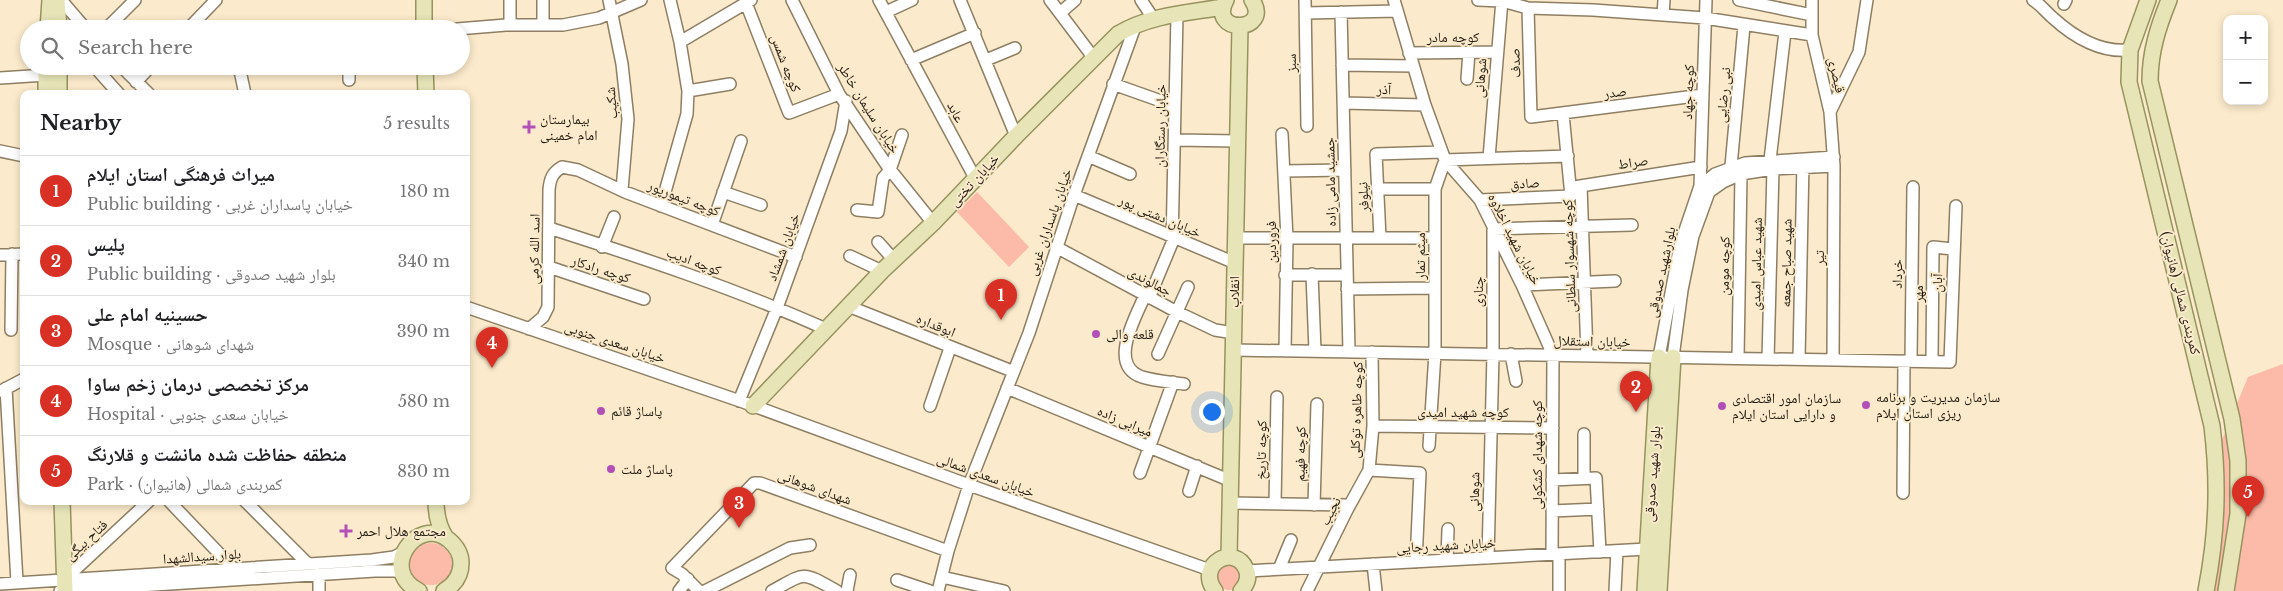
<!DOCTYPE html>
<html lang="en">
<head>
<meta charset="utf-8">
<style>
  body { margin:0; font-family:"Libre Baskerville","Noto Naskh Arabic",serif; background:#f6f6f6; color:#202124 }
  .controls { position:absolute; right:15px; top:15px; display:grid; overflow:hidden; border-radius:10px; box-shadow:0 2px 8px #0003 }
  .controls button { width:45px; height:45px; display:grid; place-items:center; padding:0; border:0; border-bottom:1px solid #e0e0e0; background:#fff; color:#202124; font:25px sans-serif }
  .you { position:absolute; left:1211px; top:411px; width:18px; height:18px; margin:-12px; border:4px solid #fff; border-radius:50%; background:#1a73e8; box-shadow:0 0 0 8px #1a73e833 }
  .badge { display:grid; place-items:center; width:32px; height:32px; border-radius:50%; background:#d93025; color:#fff; font-size:16px; font-weight:700 }
  .pin { position:absolute; translate:-50% -41px; filter:drop-shadow(0 1px 2px #0008) }
  .pin::after { content:''; position:absolute; top:26px; width:18px; height:15px; background:inherit; clip-path:polygon(0 0,100% 0,50% 100%) }
  .list { margin:0; padding:0; list-style:none }
  h2 { display:flex; justify-content:space-between; align-items:center; height:65px; margin:0; padding:0 20px; font-size:21px }
  h2 small { font-size:16px; font-weight:400; color:#757577 }
  .list li { display:grid; grid-template-columns:32px 1fr auto; gap:15px; align-items:center; box-sizing:border-box; height:70px; padding:0 20px; border-top:1px solid #e0e0e0 }
  .list b { display:block; font-size:19px; white-space:nowrap }
  .list p { margin:0; font-size:16px; white-space:nowrap; color:#757577 }
  .list em { font-size:16px; font-style:normal; color:#757577 }
  .icon { flex:none; width:28px; height:28px; fill:none; stroke:currentColor; stroke-width:2; stroke-linecap:round; stroke-linejoin:round }
  .map { position:relative; flex:none; width:2283px; height:591px; overflow:hidden }
  .search { position:absolute; background:#fff; box-shadow:0 2px 8px #0003; left:20px; top:20px; width:450px; height:55px; display:flex; align-items:center; gap:12px; box-sizing:border-box; padding:0 18px; border-radius:28px; color:#757577; font-size:19px }
  .panel { position:absolute; background:#fff; box-shadow:0 2px 8px #0003; left:20px; top:90px; width:450px; height:415px; border-radius:10px }
  .map>svg:first-child { display:block }
</style>
</head>
<body>
<div class="map">
<svg width="2283" height="591" viewBox="0 0 2283 591">
  <rect width="100%" height="100%" fill="#fbeacb"/>
  <path fill="#fcbaa8" d="M977,192L1029,247L1009,267L957,212Z
    M2283,364V591H2205L2221,442L2248,377Z
    M410 564a21 21 0 1 1 42 0a21 21 0 1 1-42 0Z
    M1216 577a13 13 0 1 1 26 0a13 13 0 1 1-26 0Z"/>
  <g fill="none" stroke-linecap="round" stroke-linejoin="round">
    <g stroke="#8e7f63" stroke-width="14">
      <path id="minor" d="M61,0L86,29
        M609,0L622,64L628,119L622,190
        M792,0L839,94L888,167L933,223
        M879,0L975,178
        M960,0L1016,136
        M1050,0L1093,57
        M1141,0L1153,18
        M1305,0L1307,126
        M1394,0L1425,105L1445,160L1480,200L1522,285L1553,355L1552,554
        M1478,0L1502,1L1528,8L1593,10L1705,18L1812,35
        M1739,0L1812,15
        M1812,0V35L1830,112L1834,166L1833,360
        M2033,0C2041,5 2046,12 2053,18C2075,38 2100,53 2130,50
        M746,3L789,113L839,94
        M2064,4L2066,0
        M1528,8L1531,117L1703,95
        M886,12L912,0
        M1341,12L1349,351
        M1060,13L1075,0
        M1306,13L1397,11
        M1663,15L1664,0
        M543,24V0
        M510,25V0
        M106,29L135,0
        M188,29L216,0
        M457,29L506,25H563L599,18L641,0
        M680,42L751,0
        M1409,53L1497,52
        M911,60L975,33
        M986,60L1015,48
        M1342,65L1413,66
        M94,66L119,94
        M121,66L149,94
        M239,66L245,94
        M0,78L46,75
        M1467,79L1469,52
        M349,80V66
        M136,82L151,66
        M1113,84L1175,106
        M688,91L730,84
        M1343,103L1425,105
        M1830,112L1859,52L1867,0
        M1282,134L1287,239L1285,350
        M1175,140L1238,141
        M0,151L24,156
        M1088,156L1130,174
        M1489,158L1502,0
        M1770,160L1785,32
        M1731,166L1744,26
        M1284,171L1345,170
        M1581,186L1587,355
        M1574,187L1701,167
        M1378,189H1435
        M1704,189L1700,186L1706,0
        M723,192L761,205
        M1074,195L1235,263
        M1480,200L1571,196L1563,114
        M661,206L687,114L688,91L680,42L670,0
        M857,210L878,212L883,178L890,170L902,135
        M712,225L741,141
        M549,228C643,258 736,289 826,329
        M1236,238H1435
        M1380,238L1376,154L1442,152
        M878,242L894,260
        M602,247L614,217
        M1056,247L1177,312L1215,330L1234,333
        M0,255L24,254
        M850,256L882,271
        M549,267L644,299
        M1312,274L1315,351
        M1285,275H1347
        M1522,285L1615,281
        M1347,289L1435,288
        M1145,295C1136,317 1107,365 1142,377C1155,381 1171,382 1184,384
        M1149,298L1172,243L1177,15
        M848,306L1012,371
        M466,307L743,402L969,485L1210,570
        M529,329L543,317L548,307L549,190C550,179 552,173 562,167L578,170L625,192L796,257
        M11,330L12,254
        M1233,350L1950,362L1956,206
        M1158,354L1188,287
        M1511,354L1516,381
        M1659,357L1680,245L1700,186L1715,174L1745,163L1834,157
        M1673,357L1682,290L1693,236L1709,192L1723,182L1741,174L1773,169L1834,166
        M1738,358L1741,174
        M1768,359L1773,169
        M1799,359L1803,162
        M1911,361L1913,187
        M1932,361L1933,247L1953,249
        M6,388L17,582
        M1007,388L1231,481
        M1,391L24,379
        M739,401L777,308L841,131L846,101
        M930,406L950,348
        M1373,426L1553,428
        M1429,446L1435,353V189L1445,160L1568,156
        M1369,470L1420,473L1416,562
        M1140,473L1173,382
        M1584,478V434
        M1552,480L1596,478L1600,552
        M1189,491L1197,466
        M1903,493L1904,361
        M169,501L234,569
        M245,501L308,564
        M1230,503L1349,505
        M1275,504L1277,397
        M1314,505L1317,404
        M1552,511L1598,509
        M1488,558L1493,354V229L1632,225
        M1447,560L1448,529
        M1373,564L1376,591
        M1279,569L1291,540
        M1247,571L1647,549
        M319,574V591
        M942,577L1004,591
        M65,579L149,501
        M897,580L930,591
        M0,584L372,560L394,557L404,552
        M60,591L375,571H395L403,573
        M679,591L688,579
        M699,591L682,574L672,568L754,483H760L948,551
        M705,591L790,548L810,545
        M772,591C807,572 801,571 837,591
        M847,591L850,575
        M938,591L948,551L969,485L1029,333L1074,195L1136,24
        M1307,591L1347,510L1369,470L1373,426L1372,352
        M1559,591V554
        M1615,591L1617,551"/>
    </g>
    <g stroke="#97935e" stroke-width="18">
      <path id="major" d="M57,0L59,29
        M424,0V29
        M1226,0C1207,35 1273,33 1252,0
        M2148,0L2130,50L2129,82L2212,426C2219,484 2217,534 2206,591
        M2169,0C2158,27 2150,52 2150,81L2232,419L2238,461V514L2226,591
        M48,29L50,0
        M59,66V94
        M425,66L426,94
        M46,94V66
        M753,406L882,271L933,223L1016,136L1118,34C1150,15 1187,13 1223,7
        M62,501L65,591
        M436,501C436,515 438,526 446,538
        M1229,557L1240,27
        M419,591C378,571 416,514 449,540C456,546 461,554 461,563C461,576 454,585 444,591
        M1215,591C1195,564 1235,543 1246,569C1250,577 1247,584 1241,591
        M1645,591L1659,357
        M1659,591L1673,357"/>
    </g>
    <use href="#minor" stroke="#fff" stroke-width="11"/>
    <use href="#major" stroke="#e7e5b8" stroke-width="15"/>
  </g>
  <g fill="#b250b8" stroke="#fbeacb" stroke-width="2">
    <path d="M526.5 119.5h5v5h5v5h-5v5h-5v-5h-5v-5h5z"/>
    <circle cx="1096" cy="334" r="5"/>
    <circle cx="1866" cy="405" r="5"/>
    <circle cx="1722" cy="406" r="5"/>
    <circle cx="601" cy="411" r="5"/>
    <circle cx="611" cy="469" r="5"/>
    <path d="M343.5 523.5h5v5h5v5h-5v5h-5v-5h-5v-5h5z"/>
  </g>
  <g text-anchor="middle" stroke-width="4" stroke-linejoin="round" paint-order="stroke">
    <g font-size="14" fill="#1f190e" stroke="#fbeacb">
      <text x="1453" y="42">کوچه مادر</text>
      <text transform="translate(786 63) rotate(69)" y="5">کوچه شمس</text>
      <text transform="translate(1291 63) rotate(-91)" y="5">سبز</text>
      <text transform="translate(1515 63) rotate(-92)" y="5">صدف</text>
      <text transform="translate(1837 75) rotate(77)" y="5">قیصری</text>
      <text transform="translate(1480 78) rotate(-86)" y="5">شوهانی</text>
      <text transform="translate(1384 89) rotate(2)" y="5">آذر</text>
      <text transform="translate(1615 92) rotate(-8)" y="5">صدر</text>
      <text transform="translate(1688 92) rotate(-88)" y="5">کوچه جهاد</text>
      <text transform="translate(1723 95) rotate(-85)" y="5">نبی رضایی</text>
      <text transform="translate(611 103) rotate(-95)" y="5">شکیب</text>
      <text transform="translate(869 108) rotate(58)" y="5">خیابان سلیمان خاطر</text>
      <text transform="translate(956 112) rotate(62)" y="5">عابد</text>
      <text transform="translate(1160 126) rotate(-89)" y="5">خیابان رستگاران</text>
      <text transform="translate(1633 162) rotate(-9)" y="5">صراط</text>
      <text transform="translate(974 180) rotate(-47)" y="5">خیابان تختی</text>
      <text transform="translate(1330 182) rotate(-91)" y="5">جمشید مامی زاده</text>
      <text transform="translate(1525 183) rotate(-3)" y="5">صادق</text>
      <text transform="translate(1363 197) rotate(-93)" y="5">نیلوفر</text>
      <text transform="translate(684 198) rotate(21)" y="5">کوچه تیمورپور</text>
      <text transform="translate(1160 216) rotate(23)" y="5">خیابان دشتی پور</text>
      <text transform="translate(1049 222) rotate(-71)" y="5">خیابان پاسداران غربی</text>
      <text transform="translate(1515 239) rotate(63)" y="5">خیابان شهید اخلاوه</text>
      <text transform="translate(1271 242) rotate(-90)" y="5">فروردین</text>
      <text transform="translate(783 247) rotate(-70)" y="5">خیابان شمشاد</text>
      <text transform="translate(534 249) rotate(-89)" y="5">اسد الله کرمی</text>
      <text transform="translate(1420 256) rotate(-90)" y="5">میثم تمار</text>
      <text transform="translate(1569 256) rotate(-92)" y="5">کوچه شهسوار سلطانی</text>
      <text transform="translate(1819 258) rotate(-90)" y="5">تیر</text>
      <text transform="translate(694 261) rotate(20)" y="5">کوچه ادیب</text>
      <text transform="translate(1786 263) rotate(-89)" y="5">شهید صباح جمعه</text>
      <text transform="translate(1756 264) rotate(-89)" y="5">شهید عباس امیدی</text>
      <text transform="translate(1724 266) rotate(-89)" y="5">کوچه مومن</text>
      <text transform="translate(601 269) rotate(18)" y="5">کوچه رادکار</text>
      <text transform="translate(1661 272) rotate(-78)" y="5">بلوارشهید صدوقی</text>
      <text transform="translate(1897 274) rotate(-89)" y="5">خرداد</text>
      <text transform="translate(1150 281) rotate(28)" y="5">جمالوندی</text>
      <text transform="translate(1937 283) rotate(-88)" y="5">آبان</text>
      <text transform="translate(1234 292) rotate(-89)" y="5">انقلاب</text>
      <text transform="translate(1478 292) rotate(-90)" y="5">چناری</text>
      <text transform="translate(2181 293) rotate(76)" y="5">کمربندی شمالی (هانیوان)</text>
      <text transform="translate(1918 294) rotate(-90)" y="5">مهر</text>
      <text transform="translate(936 325) rotate(22)" y="5">ابوقداره</text>
      <text transform="translate(1592 341) rotate(1)" y="5">خیابان استقلال</text>
      <text transform="translate(615 342) rotate(18)" y="5">خیابان سعدی جنوبی</text>
      <text transform="translate(1356 410) rotate(-88)" y="5">کوچه طاهره توکلی</text>
      <text x="1463" y="417">کوچه شهید امیدی</text>
      <text transform="translate(1125 421) rotate(23)" y="5">میرابی زاده</text>
      <text transform="translate(1261 450) rotate(-89)" y="5">کوچه تاریخ</text>
      <text transform="translate(1300 454) rotate(-89)" y="5">کوچه فهیم</text>
      <text transform="translate(1537 455) rotate(-90)" y="5">کوچه شهدای کشکولی</text>
      <text transform="translate(1652 474) rotate(-86)" y="5">بلوار شهید صدوقی</text>
      <text transform="translate(986 475) rotate(20)" y="5">خیابان سعدی شمالی</text>
      <text transform="translate(815 487) rotate(20)" y="5">شهدای شوهانی</text>
      <text transform="translate(1474 492) rotate(-89)" y="5">شوهانی</text>
      <text transform="translate(1330 511) rotate(-63)" y="5">نجیب</text>
      <text transform="translate(86 540) rotate(-43)" y="5">فتاح بیگی</text>
      <text transform="translate(1446 545) rotate(-3)" y="5">خیابان شهید رجایی</text>
      <text transform="translate(202 556) rotate(-4)" y="5">بلوار سیدالشهدا</text>
    </g>
    <g font-size="14" fill="#1f190e" stroke="#fbeacb" text-anchor="start">
      <text x="540" y="124">بیمارستان<tspan x="540" dy="16">امام خمینی</tspan></text>
      <text x="1106" y="339">قلعه والی</text>
      <text x="1876" y="402">سازمان مدیریت و برنامه<tspan x="1876" dy="16">ریزی استان ایلام</tspan></text>
      <text x="1732" y="403">سازمان امور اقتصادی<tspan x="1732" dy="16">و دارایی استان ایلام</tspan></text>
      <text x="611" y="416">پاساژ قائم</text>
      <text x="621" y="474">پاساژ ملت</text>
      <text x="357" y="536">مجتمع هلال احمر</text>
    </g>
  </g>
</svg>
<div class="controls">
<button>+</button>
<button>−</button>
</div>
<div class="you"></div>
<div class="pin badge" style="left:1001px;top:320px">1</div>
<div class="pin badge" style="left:1636px;top:412px">2</div>
<div class="pin badge" style="left:739px;top:528px">3</div>
<div class="pin badge" style="left:492px;top:368px">4</div>
<div class="pin badge" style="left:2248px;top:517px">5</div>
<div class="search"><svg class="icon" aria-label="search" viewBox="0 0 24 24"><circle cx="10" cy="10" r="6"/><path d="M15 15l6 6"/></svg>Search here</div>
<section class="panel">
<h2>Nearby<small>5 results</small></h2>
<ul class="list">
<li><span class="badge">1</span><div><b>میراث فرهنگی استان ایلام</b><p>Public building · خیابان پاسداران غربی</p></div><em>180 m</em></li>
<li><span class="badge">2</span><div><b>پلیس</b><p>Public building · بلوار شهید صدوقی</p></div><em>340 m</em></li>
<li><span class="badge">3</span><div><b>حسینیه امام علی</b><p>Mosque · شهدای شوهانی</p></div><em>390 m</em></li>
<li><span class="badge">4</span><div><b>مرکز تخصصی درمان زخم ساوا</b><p>Hospital · خیابان سعدی جنوبی</p></div><em>580 m</em></li>
<li><span class="badge">5</span><div><b>منطقه حفاظت شده مانشت و قلارنگ</b><p>Park · کمربندی شمالی (هانیوان)</p></div><em>830 m</em></li>
</ul>
</section>
</div>
</body>
</html>
